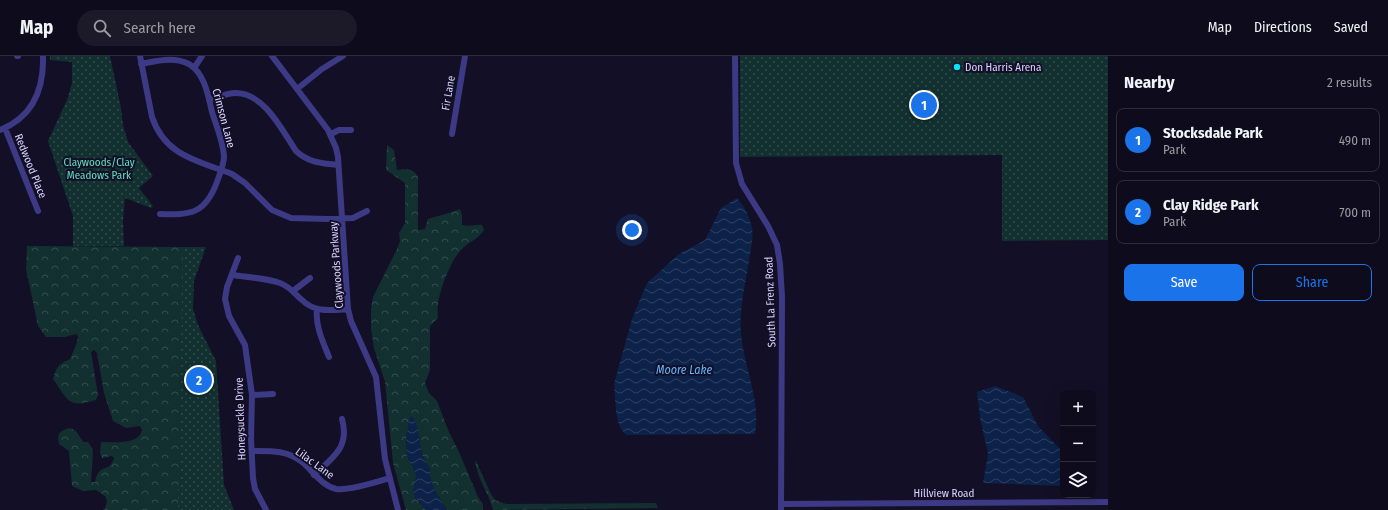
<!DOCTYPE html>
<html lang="en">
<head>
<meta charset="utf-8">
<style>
  body { margin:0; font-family:"Fira Sans Condensed",sans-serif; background:#1c1929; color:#f1f3f6 }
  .controls { position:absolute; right:12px; bottom:12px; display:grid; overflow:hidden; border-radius:8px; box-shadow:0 4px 16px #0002 }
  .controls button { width:36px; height:36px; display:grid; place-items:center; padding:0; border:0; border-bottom:1px solid #2e2b3b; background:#0e0b1c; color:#f1f3f6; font:20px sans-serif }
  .you { position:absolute; left:632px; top:174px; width:14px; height:14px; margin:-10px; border:3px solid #fff; border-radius:50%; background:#1a73e8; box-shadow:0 0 0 6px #1a73e833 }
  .badge { display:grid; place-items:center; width:26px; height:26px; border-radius:50%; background:#1a73e8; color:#fff; font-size:13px; font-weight:700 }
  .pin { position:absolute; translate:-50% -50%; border:2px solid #fff; box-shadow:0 1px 4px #0006 }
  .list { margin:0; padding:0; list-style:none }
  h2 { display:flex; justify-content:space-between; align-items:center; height:52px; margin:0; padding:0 16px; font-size:17px }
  h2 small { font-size:13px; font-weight:400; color:#9b9ba3 }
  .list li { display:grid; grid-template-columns:26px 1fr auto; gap:12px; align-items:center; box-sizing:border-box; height:64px; margin:0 8px 8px; padding:0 8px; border:1px solid #2e2b3b; border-radius:8px }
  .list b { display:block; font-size:15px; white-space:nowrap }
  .list p { margin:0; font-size:13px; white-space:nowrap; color:#9b9ba3 }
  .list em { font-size:13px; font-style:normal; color:#9b9ba3 }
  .actions { display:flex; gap:8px; padding:12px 16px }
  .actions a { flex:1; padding:9px 0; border:1px solid #1a73e8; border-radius:8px; text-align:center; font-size:14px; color:#1a73e8 }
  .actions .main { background:#1a73e8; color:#fff }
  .icon { flex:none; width:22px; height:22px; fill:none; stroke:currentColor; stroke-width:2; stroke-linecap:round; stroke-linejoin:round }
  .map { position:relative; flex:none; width:1108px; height:454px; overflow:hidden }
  header { display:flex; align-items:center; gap:24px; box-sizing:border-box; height:56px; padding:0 20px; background:#0e0b1c; border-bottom:1px solid #2e2b3b }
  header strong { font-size:19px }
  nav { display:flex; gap:22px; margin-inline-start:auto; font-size:14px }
  .search { width:280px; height:36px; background:#1c1929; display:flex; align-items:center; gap:10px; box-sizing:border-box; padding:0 14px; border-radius:22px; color:#9b9ba3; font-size:15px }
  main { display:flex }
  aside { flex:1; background:#0e0b1c }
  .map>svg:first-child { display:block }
</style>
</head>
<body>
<header>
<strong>Map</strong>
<div class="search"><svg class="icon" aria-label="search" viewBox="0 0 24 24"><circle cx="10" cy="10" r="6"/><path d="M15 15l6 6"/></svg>Search here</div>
<nav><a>Map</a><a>Directions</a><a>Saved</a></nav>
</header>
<main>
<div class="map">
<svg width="1108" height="454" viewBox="0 0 1108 454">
  <defs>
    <pattern id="forest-crowns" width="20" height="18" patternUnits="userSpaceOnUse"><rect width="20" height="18" fill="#12302f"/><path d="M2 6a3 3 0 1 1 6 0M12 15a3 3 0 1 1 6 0" fill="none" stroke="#344d4e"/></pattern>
    <pattern id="park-dots" width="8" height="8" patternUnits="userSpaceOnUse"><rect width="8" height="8" fill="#12302f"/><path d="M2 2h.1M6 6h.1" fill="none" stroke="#344d4e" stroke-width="1.8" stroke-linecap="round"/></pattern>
    <pattern id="water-waves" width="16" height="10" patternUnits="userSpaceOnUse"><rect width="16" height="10" fill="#0c2248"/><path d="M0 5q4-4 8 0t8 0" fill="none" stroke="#2f4163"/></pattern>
  </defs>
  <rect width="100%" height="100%" fill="#130f26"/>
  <path fill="url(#forest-crowns)" d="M387,89L394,94L397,114C407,113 413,112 418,121V174L425,173L428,163L452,156L460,153L462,159V169C470,171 475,168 482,169L484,174C479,183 468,186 461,194C451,204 439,235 438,249C437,253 438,258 438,262L430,270V314L425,327L429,337L437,345L449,376L459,396L478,441L483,448V454H447L435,435L430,421V414L422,399L417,371L407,375L406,391L407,400L416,418L415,442L426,454H406L393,407L385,326L374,292L371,273V253L373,241L397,193L400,185L399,177L405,167V127L386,114Z
    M27,190L183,191L192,228V255L199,365L227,454H103L105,453L107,445L105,440L96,434L83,435L72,430L69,395L59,388C57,377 59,375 70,372L76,375L83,386H88L92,392L93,396L91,426H95C96,422 97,418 99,416C105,409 110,415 114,402L112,400L102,402L100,397L101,386C114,386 139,389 142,374L140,370L126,372L113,365L104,337L97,297L94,294L91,296L98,339L96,344C68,353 68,344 53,323C57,310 59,308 70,303C73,296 78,286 78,280L76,278L65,281H46L38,270L26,213Z
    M475,403L491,438L495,444L506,448L656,447L658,452L493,454C489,436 476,422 475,403Z"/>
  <path fill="url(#park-dots)" d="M50,0H110L121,52L123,69L128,86L153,120L139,132L153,150L151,152L125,142L123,165L124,190H73V160L48,85L67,44L72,27V6L50,4Z
    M740,0H1108V184L1002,185V99L740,101Z
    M183,191H206L194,225L193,253L198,269L216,305L224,429L234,454H178Z"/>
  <path fill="url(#water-waves)" d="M737,142C744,150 750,161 752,172C754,183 750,195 749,205C745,229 739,254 741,278C744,311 761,345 755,378L626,379L621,373L618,366L616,355L614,328L632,263L647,227L679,198L705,184L721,152Z
    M995,330L1023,341L1038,370L1063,396V430L983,427L988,398L980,362L977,336Z
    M410,360L414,362L417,371L422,399L430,414V421L435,435L447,454H426L415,442L413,435L416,418L407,400L406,391L407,375Z"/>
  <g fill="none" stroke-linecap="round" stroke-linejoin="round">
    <path stroke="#3d3a85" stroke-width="6" d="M17,0H18
      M140,0L152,61C165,100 198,105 232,118L245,127L272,154L291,162L327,163L353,162L367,155
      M272,0L328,74L336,92L338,101L348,253L351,265L376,321L385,403L398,454
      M735,0L736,107L742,128L768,170L777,189L780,208L782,241L781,454
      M141,8C157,5 174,0 189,8C205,18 208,39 212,56C216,69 223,85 224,100C224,109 220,117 217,126C205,158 191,159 160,158
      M194,12L202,0
      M297,33L322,13L343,0
      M209,44C218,41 227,37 236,37C264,37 282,74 296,95C309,107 322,107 338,109
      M5,72L38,155
      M0,74C33,61 44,34 43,0
      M331,78L339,74H351
      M452,78L465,0
      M238,202L227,231L225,243L229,260L245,289L252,339L251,383L253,422L255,433L266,454
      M232,219C248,221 265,222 280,227C289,230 295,238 302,244C315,257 331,254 348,253
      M293,235L310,222
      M317,253C315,270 323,286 329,301
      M252,339L273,338
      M252,395C270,395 287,394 302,406C313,415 321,429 336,433C348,435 377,426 390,422
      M314,419C333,402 350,391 342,363
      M781,448L1108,446"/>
  </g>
  <circle fill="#00e5ff" stroke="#130f26" stroke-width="1.5" cx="957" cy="11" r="4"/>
  <g text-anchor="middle" stroke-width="4" stroke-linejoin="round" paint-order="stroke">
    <g font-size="11" fill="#d9d4ff" stroke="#130f26" text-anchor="start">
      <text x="965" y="15">Don Harris Arena</text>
    </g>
    <g font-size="11" fill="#d9d4ff" stroke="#130f26">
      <text transform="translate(448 37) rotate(-80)" y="4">Fir Lane</text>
      <text transform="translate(224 62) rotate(75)" y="4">Crimson Lane</text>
      <text transform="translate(31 110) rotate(68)" y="4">Redwood Place</text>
      <text transform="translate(336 209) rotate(-94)" y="4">Claywoods Parkway</text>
      <text transform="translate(770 246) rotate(-92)" y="4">South La Frenz Road</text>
      <text transform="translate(240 363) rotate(-92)" y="4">Honeysuckle Drive</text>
      <text transform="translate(315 407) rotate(36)" y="4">Lilac Lane</text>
      <text x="944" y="441">Hillview Road</text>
    </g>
    <g font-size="11" fill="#5fe0c0" stroke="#130f26">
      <text x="99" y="110">Claywoods/Clay<tspan x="99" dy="13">Meadows Park</tspan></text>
    </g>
    <g font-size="12" font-style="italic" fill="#62b6ff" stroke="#130f26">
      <text x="684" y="318">Moore Lake</text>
    </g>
  </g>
</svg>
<div class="controls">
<button>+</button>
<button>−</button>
<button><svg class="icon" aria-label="layers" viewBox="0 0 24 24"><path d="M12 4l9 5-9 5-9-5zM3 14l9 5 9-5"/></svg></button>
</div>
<div class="you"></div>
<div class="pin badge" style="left:924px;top:49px">1</div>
<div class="pin badge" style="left:199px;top:324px">2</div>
</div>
<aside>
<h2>Nearby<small>2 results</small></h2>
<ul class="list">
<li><span class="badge">1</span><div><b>Stocksdale Park</b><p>Park</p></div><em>490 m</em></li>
<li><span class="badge">2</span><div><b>Clay Ridge Park</b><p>Park</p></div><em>700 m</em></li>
</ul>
<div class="actions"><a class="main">Save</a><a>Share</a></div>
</aside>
</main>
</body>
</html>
